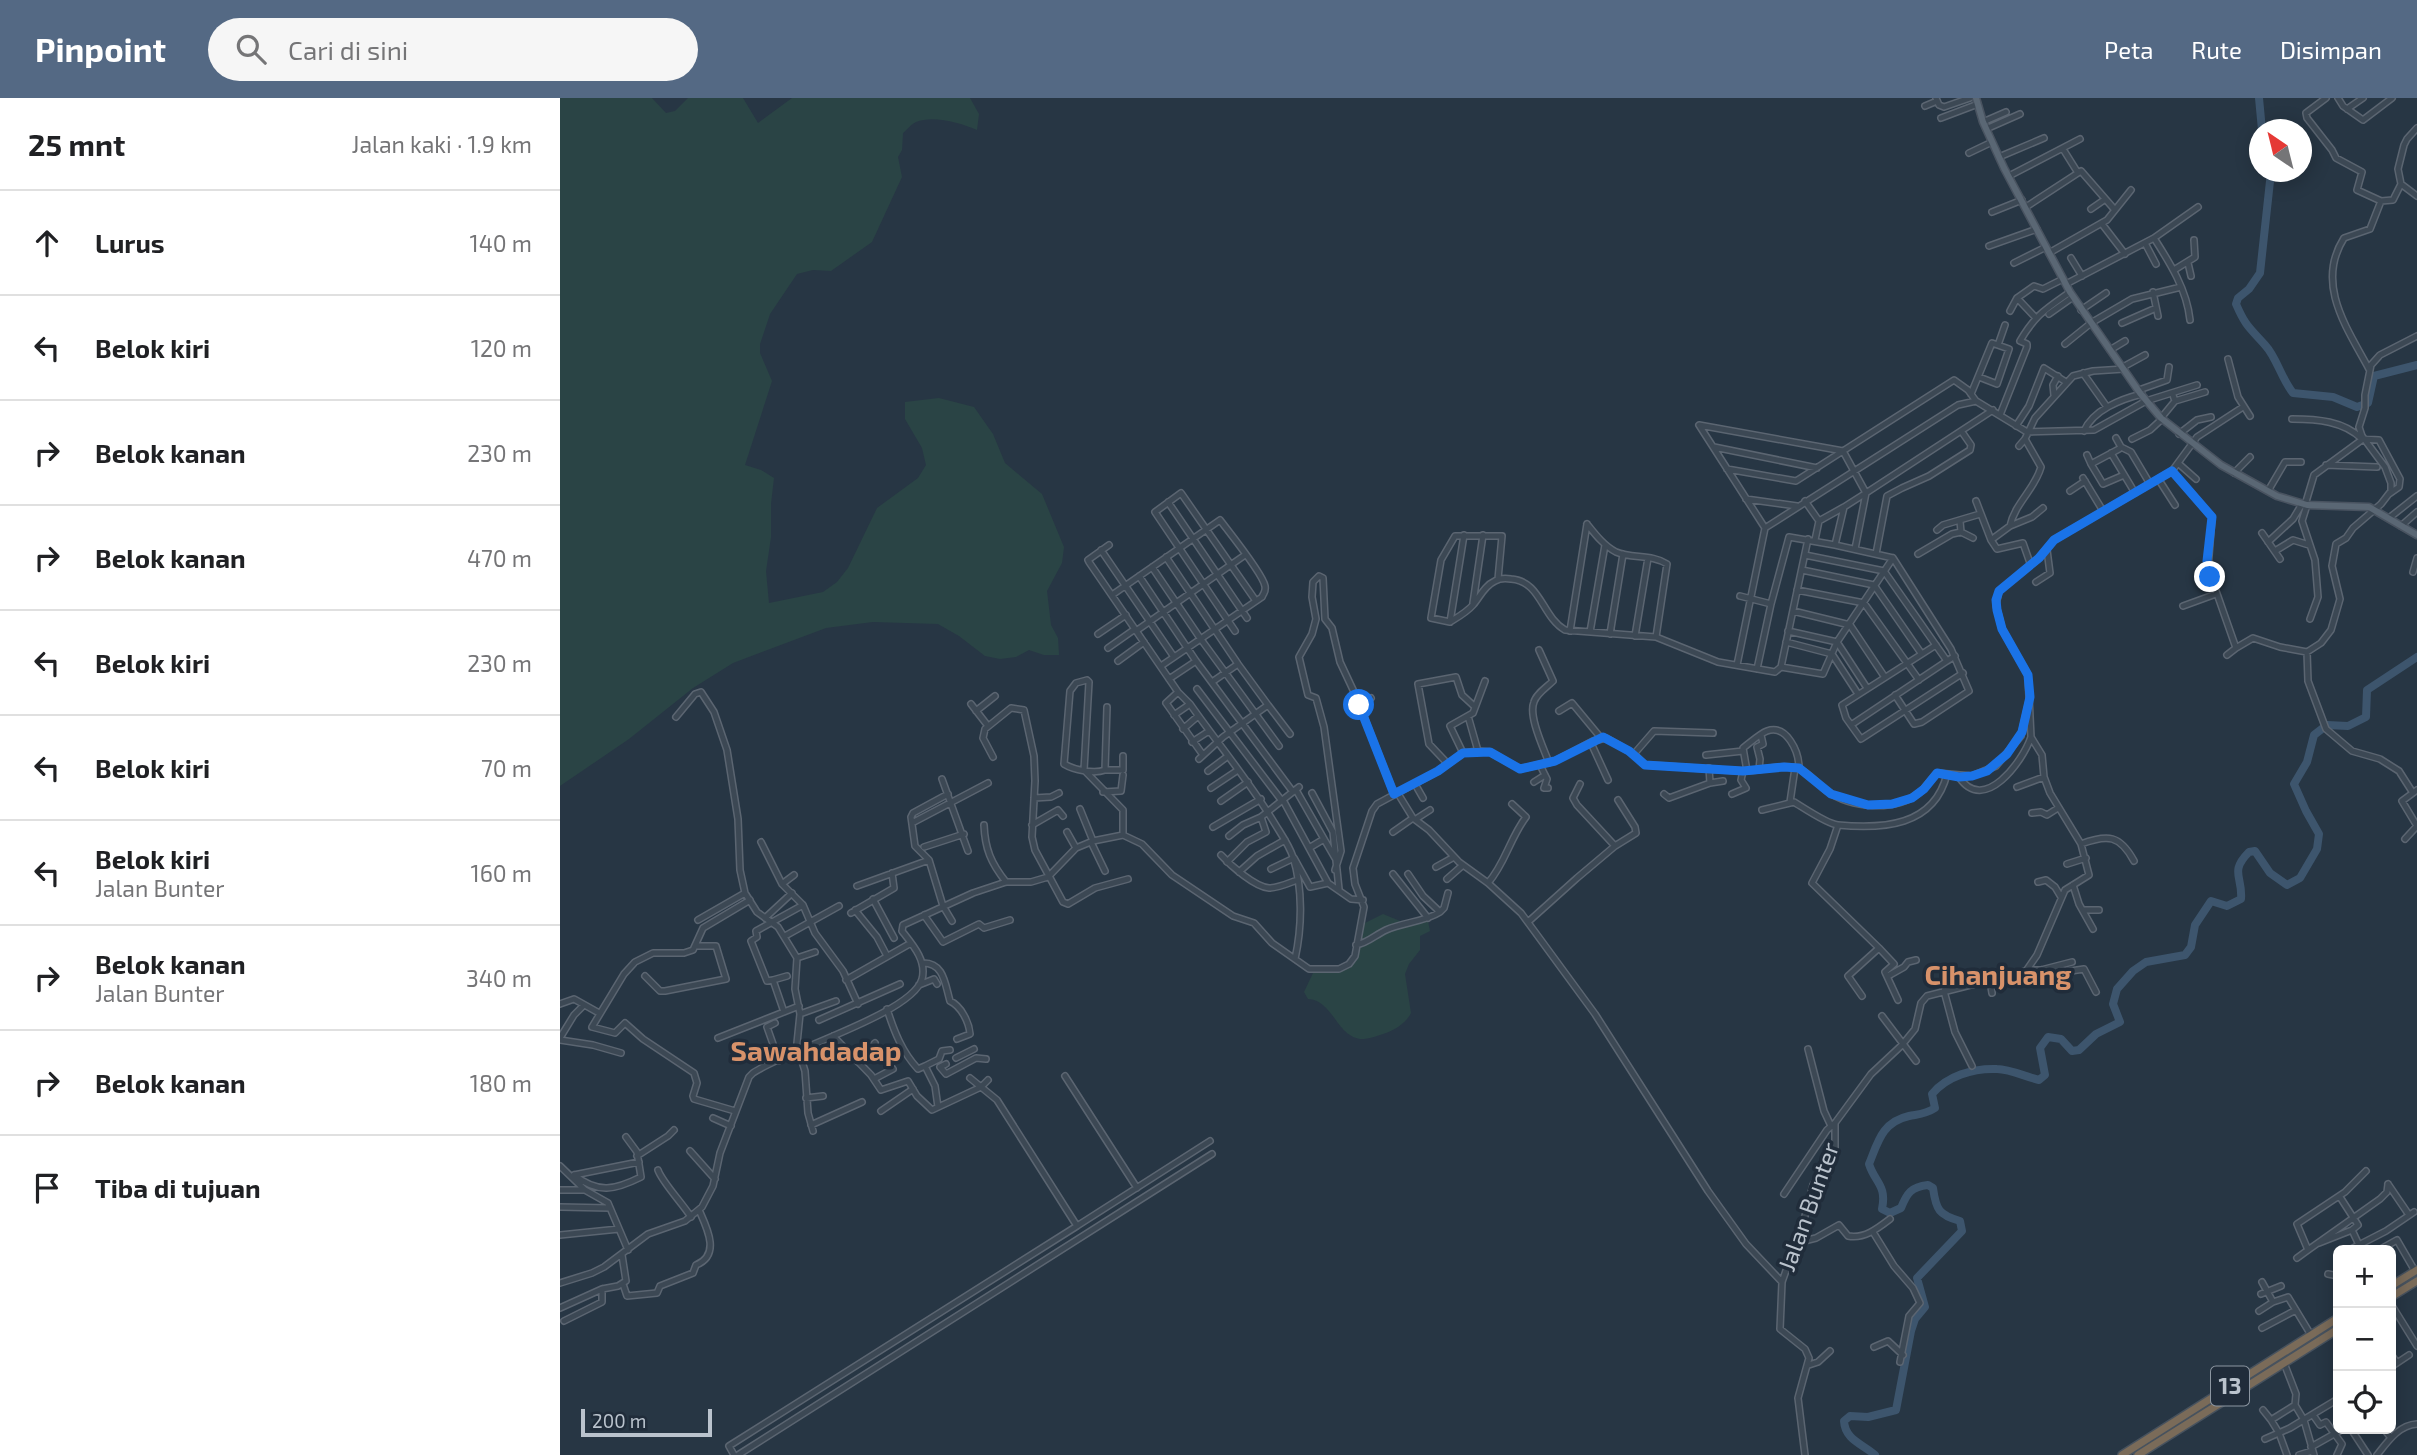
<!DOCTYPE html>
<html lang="id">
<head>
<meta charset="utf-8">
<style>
  body { margin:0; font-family:"Exo 2",sans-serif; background:#f6f6f6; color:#202124 }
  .controls { position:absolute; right:21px; bottom:21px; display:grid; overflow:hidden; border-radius:10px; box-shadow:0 4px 18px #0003 }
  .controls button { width:63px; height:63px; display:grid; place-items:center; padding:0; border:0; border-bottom:2px solid #e0e0e0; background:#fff; color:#202124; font:35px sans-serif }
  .compass { position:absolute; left:1689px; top:21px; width:63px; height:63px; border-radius:50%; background:#fff; box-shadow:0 4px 18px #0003; rotate:325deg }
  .scale { position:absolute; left:21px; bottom:18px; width:131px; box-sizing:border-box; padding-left:7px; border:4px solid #bac3cd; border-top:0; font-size:19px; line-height:24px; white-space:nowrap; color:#bac3cd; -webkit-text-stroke:5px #202c3a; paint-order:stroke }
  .stop { position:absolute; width:21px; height:21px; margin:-16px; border:5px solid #1a73e8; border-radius:50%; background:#fff }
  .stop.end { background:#1a73e8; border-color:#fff; box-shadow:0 2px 7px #0008 }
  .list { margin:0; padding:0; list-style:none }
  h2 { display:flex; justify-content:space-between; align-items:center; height:91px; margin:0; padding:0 28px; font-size:30px }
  h2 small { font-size:23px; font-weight:400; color:#757577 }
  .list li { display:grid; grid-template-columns:46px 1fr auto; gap:21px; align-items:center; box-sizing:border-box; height:105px; padding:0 28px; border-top:2px solid #e0e0e0 }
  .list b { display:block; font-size:26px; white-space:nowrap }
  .list p { margin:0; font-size:23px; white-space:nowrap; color:#757577 }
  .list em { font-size:23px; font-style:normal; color:#757577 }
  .icon { flex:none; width:38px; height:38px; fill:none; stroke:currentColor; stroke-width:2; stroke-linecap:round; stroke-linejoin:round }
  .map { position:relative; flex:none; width:1857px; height:1357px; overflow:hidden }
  header { display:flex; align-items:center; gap:42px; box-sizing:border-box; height:98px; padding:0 35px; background:#546984; color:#fff }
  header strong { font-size:33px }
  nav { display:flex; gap:38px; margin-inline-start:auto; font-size:24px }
  .search { width:490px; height:63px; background:#f6f6f6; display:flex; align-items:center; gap:18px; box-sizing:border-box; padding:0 24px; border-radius:38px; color:#757577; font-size:26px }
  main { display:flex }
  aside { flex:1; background:#fff }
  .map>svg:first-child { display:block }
</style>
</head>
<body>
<header>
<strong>Pinpoint</strong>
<div class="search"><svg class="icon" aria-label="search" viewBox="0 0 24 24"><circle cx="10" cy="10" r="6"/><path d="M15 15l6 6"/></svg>Cari di sini</div>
<nav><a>Peta</a><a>Rute</a><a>Disimpan</a></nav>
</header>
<main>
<aside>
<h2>25 mnt<small>Jalan kaki · 1.9 km</small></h2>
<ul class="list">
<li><svg class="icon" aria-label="ahead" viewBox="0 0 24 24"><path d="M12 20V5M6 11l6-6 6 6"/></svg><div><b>Lurus</b></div><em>140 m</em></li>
<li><svg class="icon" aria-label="left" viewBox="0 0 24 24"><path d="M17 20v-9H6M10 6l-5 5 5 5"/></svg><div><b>Belok kiri</b></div><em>120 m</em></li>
<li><svg class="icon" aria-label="right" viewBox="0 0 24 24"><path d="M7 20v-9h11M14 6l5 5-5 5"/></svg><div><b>Belok kanan</b></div><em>230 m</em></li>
<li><svg class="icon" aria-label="right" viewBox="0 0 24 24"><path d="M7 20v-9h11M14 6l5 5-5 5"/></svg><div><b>Belok kanan</b></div><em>470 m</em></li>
<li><svg class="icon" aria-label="left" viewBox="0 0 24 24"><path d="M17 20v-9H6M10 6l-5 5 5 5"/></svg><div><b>Belok kiri</b></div><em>230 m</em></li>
<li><svg class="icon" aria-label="left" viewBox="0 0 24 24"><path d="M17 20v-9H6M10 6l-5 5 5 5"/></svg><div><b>Belok kiri</b></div><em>70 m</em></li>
<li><svg class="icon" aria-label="left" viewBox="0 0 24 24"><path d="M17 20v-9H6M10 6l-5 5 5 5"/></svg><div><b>Belok kiri</b><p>Jalan Bunter</p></div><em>160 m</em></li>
<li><svg class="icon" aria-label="right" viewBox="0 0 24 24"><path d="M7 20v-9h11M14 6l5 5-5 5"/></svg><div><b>Belok kanan</b><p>Jalan Bunter</p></div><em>340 m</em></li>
<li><svg class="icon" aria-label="right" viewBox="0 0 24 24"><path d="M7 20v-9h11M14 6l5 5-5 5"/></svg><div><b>Belok kanan</b></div><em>180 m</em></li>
<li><svg class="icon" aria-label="arrive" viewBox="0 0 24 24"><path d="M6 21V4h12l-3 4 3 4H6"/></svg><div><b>Tiba di tujuan</b></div></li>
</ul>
</aside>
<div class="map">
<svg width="1857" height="1357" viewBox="0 0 1857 1357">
  <rect width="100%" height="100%" fill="#273644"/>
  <path fill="#2a4445" d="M0,0H92L106,15L115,13L128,0H183L198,25L232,0H410L419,16L417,32C401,25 373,17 356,24C351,26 347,32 343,35L342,52L338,59L342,79L312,144L271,173L253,172L237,176L210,216L200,246V255L212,283L185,367L201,372L214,380L211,406V439L206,473L209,505L263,494L277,484L288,470L317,410L358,380L366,367L362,350L345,321V304L379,300L414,309L433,336L445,365L482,396L504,449L502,465L487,493L491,527L498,540L499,557H484L469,552L456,559L440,561L425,558L399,538L378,526L313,524L266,530L173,565L133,590L69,641L0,688Z
    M823,816L845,825L868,823L870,833L860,838V852L849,866L845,876L851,915C847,924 835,932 826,935C819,937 812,940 804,941C777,942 774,902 748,901L744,894L753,875C797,875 793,865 801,827Z"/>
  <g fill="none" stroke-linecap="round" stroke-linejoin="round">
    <path stroke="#3d556d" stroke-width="8" d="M1699,0L1702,32
      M1711,74L1700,175L1689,191L1678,200L1676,206C1686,229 1689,229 1705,247C1717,260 1721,280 1733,295L1773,299L1797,309L1808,305L1814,278L1857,267
      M1315,1357C1303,1346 1285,1342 1284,1323L1290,1318L1308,1319L1336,1312L1351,1233L1355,1221L1365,1209L1357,1180L1402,1133L1400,1123C1379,1117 1376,1112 1373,1090L1368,1087C1351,1089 1347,1095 1341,1110L1330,1115L1322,1111C1327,1087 1315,1085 1309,1066C1318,1044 1322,1024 1349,1018C1359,1016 1366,1016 1375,1010L1372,996C1387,978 1413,970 1437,971C1450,971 1466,979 1479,982L1485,977L1480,950L1488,939L1501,941L1512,953L1519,952L1536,936L1560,924L1553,906L1557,891L1573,873L1586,864L1625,857L1631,849L1635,827L1651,803L1667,808L1681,801C1683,779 1669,774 1689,754L1695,753L1710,775L1727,787L1740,780L1757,751L1759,736L1746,713L1734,686L1747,664L1754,637L1767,627L1788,628L1806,619L1807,592L1857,559"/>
    <g stroke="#5b6571" stroke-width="8">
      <path id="minor" d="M1376,0L1379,7L1384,9L1410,0
        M1766,0L1746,15L1747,20L1772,52L1776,60L1802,74L1797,92L1821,103L1833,102L1841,86L1838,71L1844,47L1847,41L1857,30
        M1778,0L1783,8L1803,22L1832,0
        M1365,8L1377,3
        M1787,11L1803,0
        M1381,20L1418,6
        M1423,24L1446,14
        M1426,31L1460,16
        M1503,51L1518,75
        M1409,55L1432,44
        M1439,59L1484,40
        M1449,78L1520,41
        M1841,86L1857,98
        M1466,109L1521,73L1555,112
        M1531,111L1544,102
        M1432,114L1462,102
        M1542,126L1565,156
        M1594,140C1610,165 1627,192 1630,222
        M1585,145L1596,166
        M1429,148L1477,131
        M1489,155L1547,122L1571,92
        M1511,160L1522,178
        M1454,165L1486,149
        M1628,165L1631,178
        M1614,172L1635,159L1634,142
        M1506,186L1594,140L1638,109
        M1593,194L1598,218
        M1457,200L1475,219
        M1521,212L1546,195
        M1450,213L1457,200L1474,188L1483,191L1503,181
        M1489,216L1513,199
        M1562,225L1596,210
        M1505,246L1531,225L1572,201L1621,189
        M1438,247L1445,227
        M1550,252L1565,243
        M1668,261L1678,299L1690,318
        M1563,269L1585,257
        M1809,271C1787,230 1755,186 1784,140L1810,131L1821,103
        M1523,275L1547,309
        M1579,292L1607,282L1609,269
        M1411,296L1432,245L1449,251L1437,286L1419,279
        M1494,297L1493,287L1498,278
        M1613,297L1615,303L1645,294
        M1440,317L1467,249V246L1460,243C1475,217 1486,211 1510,194
        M1601,320L1615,303
        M1732,321C1757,321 1784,323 1802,341L1819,342L1840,381L1839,389L1829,396
        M1456,328L1469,308L1484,270L1506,284
        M1524,333C1533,312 1561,301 1582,296
        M1619,336L1637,322L1651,319
        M1572,341L1590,332L1602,321
        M1459,348L1465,341L1475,320L1513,278L1533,273L1564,271
        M1154,349L1257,370
        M1561,349L1571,354L1590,386
        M1551,355L1575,395
        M1527,357L1531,366L1559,351L1561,349L1556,340
        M1531,366L1543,386L1564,377
        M1619,366L1636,381
        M1766,367L1817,369
        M1167,371L1236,383L1394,282L1408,292L1416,303L1467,334L1534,332L1586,303L1637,287
        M1612,373L1652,419L1648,470L1676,550L1667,557
        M1674,375L1690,359
        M1523,380L1543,413
        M1599,382L1615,407
        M1510,393L1525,383
        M1708,393L1725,364H1741
        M1186,401L1237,408
        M1245,403L1259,423
        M1416,403L1431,442L1437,451L1463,445L1470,465
        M608,404L687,520
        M1745,407L1754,377L1803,341
        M1747,407L1742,423L1755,462L1758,499L1750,521
        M1829,420L1857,398
        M1450,428C1455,405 1475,391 1481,369L1465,341
        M1841,428L1857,414
        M1205,430L1398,307L1416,303
        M1377,432L1383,427L1420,416
        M1401,434L1413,440
        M1702,435L1720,461
        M1255,442L1259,423L1284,409
        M1431,442L1450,428L1472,419L1483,410
        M1708,444L1733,421L1742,406
        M549,447L528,462L529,464L618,594L630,606C658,646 690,684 715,726C721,736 729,747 733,759C743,791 742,829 735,861
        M1295,451L1306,395L1433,312
        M541,452L614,559
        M1715,453L1733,442L1749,447
        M1316,456L1327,398L1342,390L1369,378L1410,352L1411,347L1402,334
        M1358,456L1392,436L1401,434L1400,423
        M1245,457L1324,473L1387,563L1395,558
        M606,459L678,566L708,607
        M1333,460L1391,551L1409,593L1362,624L1354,626L1335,597
        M592,469L640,540L719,648
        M1242,472L1314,487L1361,555
        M1853,474L1857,460
        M579,478L636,563L733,694
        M938,481L942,438H895L881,462L871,520L890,524C898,519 907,514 913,507C920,499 924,488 935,483C940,480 945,480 951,481C981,483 982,519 1005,532L1096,539L1107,466C1092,456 1072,461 1056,454C1044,448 1035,436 1027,426
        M1476,484L1490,475L1487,452
        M1237,492L1304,505L1359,582
        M552,497L660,422C669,434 703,476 705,488C706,494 704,494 702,499L601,568
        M1180,498L1211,506
        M913,505L923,437
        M1623,508L1656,496
        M1233,513L1290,527L1324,578
        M890,524L904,437
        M576,533L685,457
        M675,533L595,414L621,395L696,503
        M1010,533L1027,426
        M1228,533L1277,544L1307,590
        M1030,534L1045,447
        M538,536L566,517
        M1050,536L1063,456
        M1075,538L1088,460
        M1096,539L1158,564L1215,574L1221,569L1248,441
        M1226,544L1272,556L1298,596
        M1376,547L1282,607L1286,620L1301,641L1403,575
        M548,550L575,531
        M1676,550L1693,540L1720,549L1747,554L1761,545L1771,532L1780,501L1772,468L1776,446L1786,440L1793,430L1821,406L1831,393V385L1825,369L1802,338L1799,329L1805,310V297L1811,267L1820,257L1857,238
        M979,552L993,583C987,589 976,596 974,604C968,618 984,651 989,665
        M1747,554L1748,583L1766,631L1792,653L1820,661L1839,673L1853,695
        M558,563L584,544
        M1177,567L1205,430L1139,327L1283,353L1306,395L1284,409L1275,447L1229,439L1211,506L1197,571
        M1221,569L1263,576L1277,544L1333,460L1275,447
        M609,581L636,563
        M652,584L678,566
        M637,591L722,703
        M618,594L606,605L643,657
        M411,606L428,628
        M799,607L811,600
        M547,609L545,672C534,676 514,672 504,666L510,593L516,585L527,582L529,584L524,672L563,712V737
        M416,613L435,598
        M999,613L1012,605L1041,640
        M614,617L630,606
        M908,618L918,653
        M116,619L135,596L141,594L154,614L167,652L178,721L180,772L185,795L197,814L218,829L237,860L235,891L240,916L236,955
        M1291,627L1387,563
        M623,631L638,618
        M632,644L649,633
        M1031,645L1048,682
        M903,655L890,628L913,615L925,583
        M1074,656L1094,633L1153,635
        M1146,657L1183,653
        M433,659L423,640L425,631L451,610L464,612L474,658L475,683L472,739L475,752L503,804L508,806L535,790L568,781
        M639,661L663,639L708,607L730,636
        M887,665L869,646L858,586L896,579L902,597L914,608
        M980,667L987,681L984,690H988
        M545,672H563V658
        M1199,672L1200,661L1197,649L1203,646L1201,637
        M648,673L668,658
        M1187,673L1183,650C1190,645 1199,636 1207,633C1227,626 1239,654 1239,670
        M1399,679C1424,717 1463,663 1471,639
        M382,681L408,753
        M974,684L985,677
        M1150,685L1163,683
        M855,686L863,700
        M1020,686L1013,700L1017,707L1055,748
        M1457,689L1484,679
        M651,690L678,672
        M736,692L764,741L749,750
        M1857,692L1842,703L1857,728
        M543,694L561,693L563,677
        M837,694L853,720L869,732L899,764L928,785L961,815L1035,916L1148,1093L1186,1146L1222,1184
        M752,695L773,734L779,791
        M388,696L353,715L351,719L355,748L369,762L383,808L392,823
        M1104,696L1109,700L1150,685L1149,670
        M1172,696L1186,690L1181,682L1183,673
        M474,700L491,699L499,695
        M723,702L768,785
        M661,703L688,684
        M1230,704L1235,670
        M520,711L533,743
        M1202,712L1234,704C1244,710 1267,726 1278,727C1322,731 1374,729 1387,676
        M1472,715L1481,714L1487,717L1498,710
        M856,721L870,712
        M352,725L428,685
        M424,727C425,751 431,765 446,784
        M472,727L498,712L503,718
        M1278,727L1270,751L1252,785L1319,850L1288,878L1302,898
        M653,729L701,701
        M507,734L516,750
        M833,734L853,720
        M669,738L683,727L701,719L739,689
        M764,741L775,760
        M1845,741L1857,728
        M201,744L222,786L243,807L255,835L283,873L298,906
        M531,744L545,773
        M1521,746C1548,736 1560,737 1574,763
        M364,749L404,736
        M661,757C671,768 695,789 709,790C718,790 729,785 737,782
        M667,764L687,744L706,734L701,719
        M1507,766L1526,760
        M876,769L894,759
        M711,771L734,760L750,789L768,785L791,801L803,802
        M775,772L781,753L764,629L756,600L748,597L739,559L752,536L756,521L752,499L753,484L759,478L763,480L765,521L772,530L780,564L795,596L834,696
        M679,774L697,758L725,742
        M833,776L868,820
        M848,776L863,798L880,814L884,810L888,795
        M887,781L903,767
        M1478,784L1486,782L1495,789L1501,799
        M928,785C945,766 950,740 966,719L952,706
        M222,786L234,777
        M1513,787L1519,806L1533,831
        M297,788L369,762
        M313,801L334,840
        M295,812L317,839L327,858
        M1523,812H1539
        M291,815L334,790L332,775
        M364,817L383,844L419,826L424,830L450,822
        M205,820L232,795
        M138,822L185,795
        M968,824L1017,780L1055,748L1076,735L1075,729L1058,702
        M225,838L279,808
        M796,847C808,845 815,837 826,832C843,824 865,824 880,814
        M1319,850L1334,866L1325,874L1338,902
        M237,860L255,854
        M362,865C384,864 385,886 390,903C401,908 409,924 410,936L397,941
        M1467,872H1481L1512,864
        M1481,872L1484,877L1524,871L1536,894
        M85,878L100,893H105L166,881L156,848H136
        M1328,878L1344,869L1348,864L1356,862
        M213,882L227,878
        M286,882L351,845
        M1430,883L1432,895
        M359,887L374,881L377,886
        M1384,893L1395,934L1412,968
        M0,906L14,901L39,915
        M327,911C334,933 342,954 358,971L365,968L375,988L378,1009
        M224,914L213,882L207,883L191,843L197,839L196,833L243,807
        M240,916L276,903
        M1322,918L1356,963
        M259,922L340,886
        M215,925L207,929L219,963
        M273,938L311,977L321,992L348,983L357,998L372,1012L421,989L428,982
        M0,940L14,917L24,907
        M158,940L239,908
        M0,942L33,947L61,955
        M1248,951L1264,1013L1271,1028
        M239,954L245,973L248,1015L253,1033
        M396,960L414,951
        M298,964L315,945
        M386,966L380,969L386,976L416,960L426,961
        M365,968L379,961L382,953L390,952
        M505,978L577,1090
        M314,981L333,971
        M246,1000L263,998
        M175,1013L134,1001L133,998L137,985L134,975L83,941L65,925L55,935L32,929L64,876L75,864L93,855H124L133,852L143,830L190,802
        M321,1013L353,991
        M153,1020L171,1028
        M251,1027L302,1004
        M130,1053L155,1081
        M77,1058L108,1038L114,1032
        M0,1068L25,1092L48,1105L68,1152
        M98,1072C102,1084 123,1106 131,1119
        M14,1077C38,1096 55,1092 81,1079L77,1054L66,1039
        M14,1077L79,1064
        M1828,1086L1849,1117
        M0,1092H25
        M1224,1096L1267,1032L1275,1025
        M1780,1099L1798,1127L1792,1132L1799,1147
        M0,1109L50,1110
        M517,1128L650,1043
        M1313,1134L1334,1168L1353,1190L1360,1205L1349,1218L1340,1264
        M0,1137L59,1131
        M1236,1145L1256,1140L1279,1127L1288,1138C1304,1141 1317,1131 1330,1121
        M1759,1145L1792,1132
        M1748,1152L1820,1101L1827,1094L1828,1086
        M1789,1152L1826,1133L1854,1114
        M1819,1152L1837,1142L1855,1173
        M1737,1160L1748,1152L1737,1126L1785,1094L1806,1073
        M1768,1176L1778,1178
        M1702,1184L1713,1204
        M0,1185L32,1175L44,1169L88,1136L125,1123L142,1109L153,1088L160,1055L189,979L193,975C226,952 352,916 362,881C367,863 353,847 342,833L343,827L413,795L446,784H471L488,779L516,750L533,743L563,737L582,746L612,777L673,818L694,825L712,845L749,871H779L789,866L795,858L804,809L795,786L793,770L812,713L817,706L878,673L903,655L918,653L930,654L960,671L995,663L1033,643L1046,640L1074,656L1085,667C1118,668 1150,672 1183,673C1200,673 1219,666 1237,670C1248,673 1257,686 1267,693C1291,710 1334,714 1359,695C1366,690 1371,681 1377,675L1412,678L1436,668L1461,638L1470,599
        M63,1186L67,1198L97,1195L100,1188L133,1175L136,1167C161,1157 147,1130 139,1112
        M1701,1196L1721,1188
        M1831,1206L1857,1248
        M0,1210L42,1191
        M1699,1213L1713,1204L1728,1199L1751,1237
        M4,1223L42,1204V1191L58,1188L66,1183L62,1157
        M1702,1230L1736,1212
        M1314,1249L1328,1243L1343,1257
        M1831,1256L1837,1265
        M1724,1265L1736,1296L1735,1307L1744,1322L1754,1357
        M1249,1267L1258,1264L1270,1253
        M1831,1269L1849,1257
        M1703,1312L1711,1322L1735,1307
        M1753,1317L1760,1327L1766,1324L1782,1346L1777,1357
        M1711,1322L1719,1335L1727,1357
        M1791,1331L1808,1357
        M1824,1331L1831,1340
        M1705,1341L1730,1330L1778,1301
        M1751,1349L1783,1331
        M174,1357L169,1348L517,1128L437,1002L410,980
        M178,1357L652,1056
        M1245,1357L1238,1300L1249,1260L1245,1251L1220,1231L1222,1184L1245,1118L1253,1087L1275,1053V1025L1311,976L1342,947L1355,931L1361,905L1367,898L1466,873L1477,857L1505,792L1529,777L1521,746L1490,695L1484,679L1482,657L1471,639L1468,577L1442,531L1436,507L1439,493L1479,460L1494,442L1612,373L1637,339L1683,309
        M1739,1357L1752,1353
        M1817,1357C1828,1343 1839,1327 1857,1326"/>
    </g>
    <g stroke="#495360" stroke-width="9">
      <path id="major" d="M1416,0L1423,24L1444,70L1510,194L1580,295L1601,320L1661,367L1717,398L1747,407L1809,409L1857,437"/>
    </g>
    <g stroke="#47525e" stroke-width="10">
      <path id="highway" d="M1831,1188L1857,1172
        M1831,1199L1857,1183
        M1562,1357L1778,1220
        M1578,1357L1778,1231"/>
    </g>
    <use href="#minor" stroke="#3c4854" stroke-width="5"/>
    <use href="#major" stroke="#5a6774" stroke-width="6"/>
    <use href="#highway" stroke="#7a6b59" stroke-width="7"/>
  </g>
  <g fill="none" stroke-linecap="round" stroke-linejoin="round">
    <path stroke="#1a73e8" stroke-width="9" d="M799,607L834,696L878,673L903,655L930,654L960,671L995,663L1043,639L1069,653L1085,667L1183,673L1224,669L1239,670L1271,696L1308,707L1332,706L1352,700L1364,691L1377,675L1399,679L1412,678L1427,673L1447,656L1462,634L1470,599L1468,577L1442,531L1437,512L1436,502L1439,493L1479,460L1494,442L1612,373L1652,419L1647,463L1650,479"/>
  </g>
  <g text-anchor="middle" stroke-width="7" stroke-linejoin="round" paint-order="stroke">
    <rect fill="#202c3a" stroke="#8c96a1" stroke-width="2" x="1651" y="1268.5" width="38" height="39" rx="5"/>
    <g font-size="23" font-weight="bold" fill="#bac3cd">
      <text x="1670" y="1296">13</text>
    </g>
    <g font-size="24" fill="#bac3cd" stroke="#202c3a">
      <text transform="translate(1249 1109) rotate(-70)" y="8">Jalan Bunter</text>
    </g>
    <g font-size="28" font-weight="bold" fill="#d8926a" stroke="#202c3a">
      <text x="1438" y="887">Cihanjuang</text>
      <text x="256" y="963">Sawahdadap</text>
    </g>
  </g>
</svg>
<div class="controls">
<button>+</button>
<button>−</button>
<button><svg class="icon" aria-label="locate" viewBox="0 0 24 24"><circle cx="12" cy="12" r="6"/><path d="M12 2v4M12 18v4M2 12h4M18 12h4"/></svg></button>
</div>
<svg class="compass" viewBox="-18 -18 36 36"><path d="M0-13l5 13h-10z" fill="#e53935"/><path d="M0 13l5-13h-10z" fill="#757577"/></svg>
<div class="scale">200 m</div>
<div class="stop" style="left:799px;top:607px"></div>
<div class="stop end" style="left:1650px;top:479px"></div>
</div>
</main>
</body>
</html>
